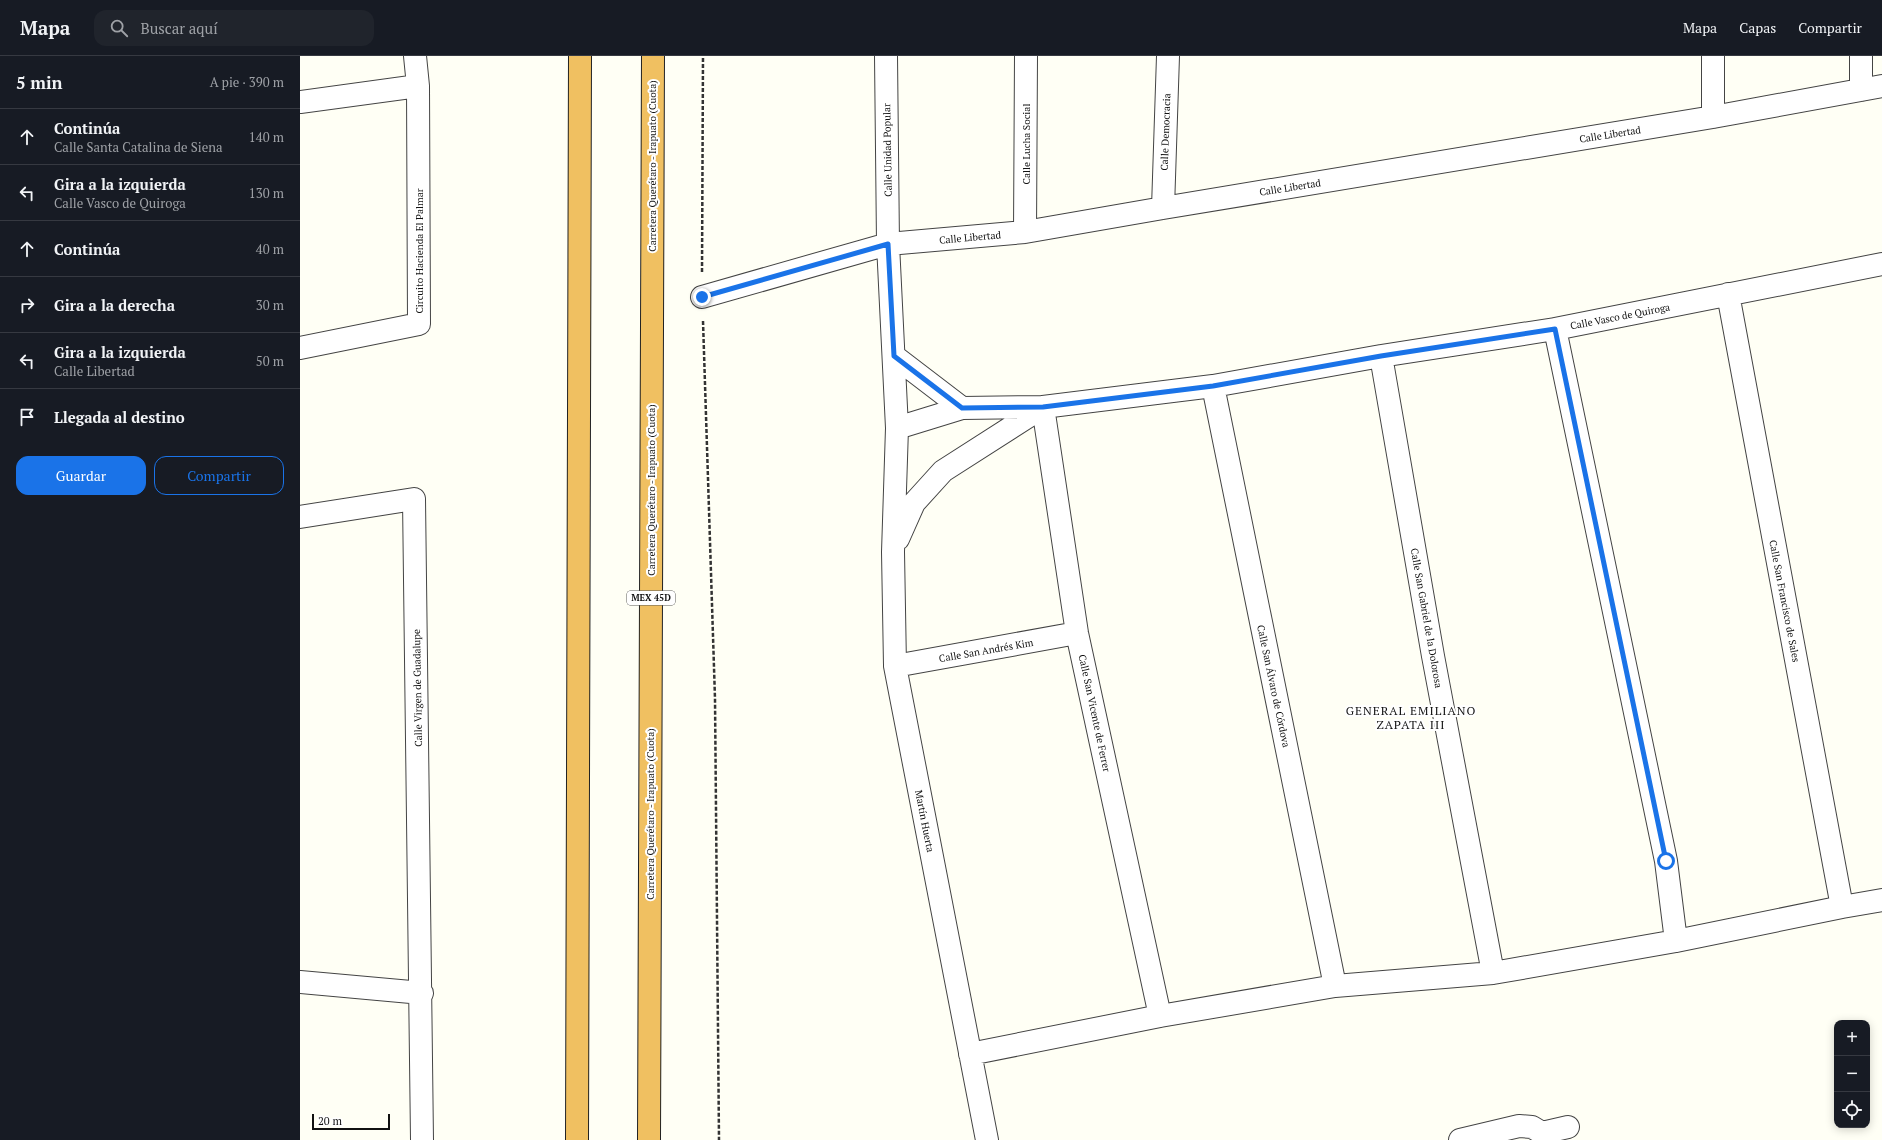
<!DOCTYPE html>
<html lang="es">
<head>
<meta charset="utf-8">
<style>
  body { margin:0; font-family:"PT Serif",serif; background:#20242c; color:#f1f3f6 }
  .controls { position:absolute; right:12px; bottom:12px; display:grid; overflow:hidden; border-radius:8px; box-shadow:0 2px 10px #0003 }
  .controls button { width:36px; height:36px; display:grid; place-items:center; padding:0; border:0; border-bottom:1px solid #363941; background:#171b24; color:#f1f3f6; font:20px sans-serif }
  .scale { position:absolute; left:12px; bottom:10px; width:78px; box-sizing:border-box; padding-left:4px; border:2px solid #111; border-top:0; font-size:11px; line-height:14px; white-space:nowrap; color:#111; -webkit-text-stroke:3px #fff; paint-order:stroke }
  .stop { position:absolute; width:12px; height:12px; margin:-9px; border:3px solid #1a73e8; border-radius:50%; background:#fff }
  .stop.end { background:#1a73e8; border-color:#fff; box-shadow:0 1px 4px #0008 }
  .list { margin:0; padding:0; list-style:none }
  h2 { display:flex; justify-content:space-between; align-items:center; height:52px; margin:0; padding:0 16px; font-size:17px }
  h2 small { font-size:13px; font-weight:400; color:#9ea1a6 }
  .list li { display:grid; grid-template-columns:26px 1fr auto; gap:12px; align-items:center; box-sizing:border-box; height:56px; padding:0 16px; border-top:1px solid #363941 }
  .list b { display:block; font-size:15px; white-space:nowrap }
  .list p { margin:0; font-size:13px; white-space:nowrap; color:#9ea1a6 }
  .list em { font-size:13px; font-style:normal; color:#9ea1a6 }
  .actions { display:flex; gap:8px; padding:12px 16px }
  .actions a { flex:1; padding:9px 0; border:1px solid #1a73e8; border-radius:12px; text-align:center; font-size:14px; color:#1a73e8 }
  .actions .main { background:#1a73e8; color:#fff }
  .icon { flex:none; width:22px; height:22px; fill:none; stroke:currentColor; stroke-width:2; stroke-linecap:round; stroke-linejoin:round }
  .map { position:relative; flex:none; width:1582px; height:1084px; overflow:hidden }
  header { display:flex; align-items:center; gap:24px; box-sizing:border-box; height:56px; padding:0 20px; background:#171b24; border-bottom:1px solid #363941 }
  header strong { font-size:19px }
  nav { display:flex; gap:22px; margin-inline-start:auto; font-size:14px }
  .search { width:280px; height:36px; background:#20242c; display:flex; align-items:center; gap:10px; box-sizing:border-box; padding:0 14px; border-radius:12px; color:#9ea1a6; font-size:15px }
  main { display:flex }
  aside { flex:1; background:#171b24 }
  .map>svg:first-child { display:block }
</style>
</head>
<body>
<header>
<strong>Mapa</strong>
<div class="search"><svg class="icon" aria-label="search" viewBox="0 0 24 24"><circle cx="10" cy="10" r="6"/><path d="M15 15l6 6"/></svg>Buscar aquí</div>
<nav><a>Mapa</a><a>Capas</a><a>Compartir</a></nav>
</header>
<main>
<aside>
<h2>5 min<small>A pie · 390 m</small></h2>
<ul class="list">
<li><svg class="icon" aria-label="ahead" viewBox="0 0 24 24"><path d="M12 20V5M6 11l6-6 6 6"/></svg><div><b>Continúa</b><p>Calle Santa Catalina de Siena</p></div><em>140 m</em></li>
<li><svg class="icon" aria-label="left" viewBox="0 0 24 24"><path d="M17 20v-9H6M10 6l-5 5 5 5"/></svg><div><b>Gira a la izquierda</b><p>Calle Vasco de Quiroga</p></div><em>130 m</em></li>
<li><svg class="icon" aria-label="ahead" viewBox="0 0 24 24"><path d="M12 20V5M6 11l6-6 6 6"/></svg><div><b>Continúa</b></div><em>40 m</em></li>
<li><svg class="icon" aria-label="right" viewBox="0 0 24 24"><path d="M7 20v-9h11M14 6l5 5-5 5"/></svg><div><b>Gira a la derecha</b></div><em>30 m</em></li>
<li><svg class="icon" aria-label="left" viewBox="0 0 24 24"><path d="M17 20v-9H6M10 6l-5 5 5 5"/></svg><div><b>Gira a la izquierda</b><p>Calle Libertad</p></div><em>50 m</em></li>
<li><svg class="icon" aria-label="arrive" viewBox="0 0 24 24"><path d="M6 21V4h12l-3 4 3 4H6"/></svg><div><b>Llegada al destino</b></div></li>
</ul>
<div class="actions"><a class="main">Guardar</a><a>Compartir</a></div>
</aside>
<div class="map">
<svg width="1582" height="1084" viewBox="0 0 1582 1084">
  <rect width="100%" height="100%" fill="#fffff5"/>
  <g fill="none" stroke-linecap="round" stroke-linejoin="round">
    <g stroke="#444" stroke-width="24">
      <path id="street" d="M586,0L588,188L597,372L593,496L595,610L687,1084
        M1413,0V61
        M1561,34V0
        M0,46L118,30
        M863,152L868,0
        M725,176L726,0
        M1428,238L1542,851
        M402,241L588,188L725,176L863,152L1413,61L1582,30
        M1255,273L1366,805L1376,885
        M0,292L119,268L118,30L115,0
        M594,300L662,352
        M1081,300L1133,600L1193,917
        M913,330L1035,930
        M743,351L777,577L860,960
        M597,372L662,352L743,351
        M0,461L114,443L122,1084
        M598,483L614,447L643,415L743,351L913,330L1081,300L1255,273L1582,208
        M595,610L777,577
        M0,926L122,937
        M670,998L860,960L1035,930L1193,917L1376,885L1542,851L1582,844
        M1160,1084L1219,1070L1232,1071L1242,1077L1268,1071"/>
    </g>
    <g stroke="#222" stroke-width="24">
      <path id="highway" d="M277,1084L280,0
        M349,1084L353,0"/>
    </g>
    <path stroke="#333" stroke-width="2.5" stroke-dasharray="4 2" stroke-linecap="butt" d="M402,216L403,0
      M403,265L415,643L419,1084"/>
    <use href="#street" stroke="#fff" stroke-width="22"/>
    <use href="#highway" stroke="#f0c061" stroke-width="22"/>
  </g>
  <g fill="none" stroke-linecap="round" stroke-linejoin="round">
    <path stroke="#1a73e8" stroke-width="5" d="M402,241L588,188L594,300L662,352L743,351L913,330L1081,300L1255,273L1366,805"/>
  </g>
  <g text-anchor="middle" stroke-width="4" stroke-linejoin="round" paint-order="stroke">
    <rect fill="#fff" stroke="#585858" stroke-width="1" x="327" y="535" width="48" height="14" rx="3"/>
    <g font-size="9" font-weight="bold" fill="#111">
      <text x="351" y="545">MEX 45D</text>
    </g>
    <g font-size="10" fill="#111" stroke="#fff">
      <text transform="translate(865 76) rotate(-88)" y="4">Calle Democracia</text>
      <text transform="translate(1310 78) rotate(-9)" y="4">Calle Libertad</text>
      <text transform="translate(726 88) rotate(-90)" y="4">Calle Lucha Social</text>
      <text transform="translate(587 94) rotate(-91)" y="4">Calle Unidad Popular</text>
      <text transform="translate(352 110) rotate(-90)" y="4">Carretera Querétaro - Irapuato (Cuota)</text>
      <text transform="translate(990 131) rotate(-9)" y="4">Calle Libertad</text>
      <text transform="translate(670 181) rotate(-5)" y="4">Calle Libertad</text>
      <text transform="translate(119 195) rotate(-90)" y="4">Circuito Hacienda El Palmar</text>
      <text transform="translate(1320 260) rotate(-11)" y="4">Calle Vasco de Quiroga</text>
      <text transform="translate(351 434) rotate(-90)" y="4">Carretera Querétaro - Irapuato (Cuota)</text>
      <text transform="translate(1485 545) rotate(79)" y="4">Calle San Francisco de Sales</text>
      <text transform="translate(1127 562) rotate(80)" y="4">Calle San Gabriel de la Dolorosa</text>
      <text transform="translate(686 594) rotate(-10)" y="4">Calle San Andrés Kim</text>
      <text transform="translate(974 630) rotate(78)" y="4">Calle San Álvaro de Córdova</text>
      <text transform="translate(117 632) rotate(-91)" y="4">Calle Virgen de Guadalupe</text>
      <text transform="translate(795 657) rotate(78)" y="4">Calle San Vicente de Ferrer</text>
      <text transform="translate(350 758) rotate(-90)" y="4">Carretera Querétaro - Irapuato (Cuota)</text>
      <text transform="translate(625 765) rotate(79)" y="4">Martín Huerta</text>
    </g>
    <g font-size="12" letter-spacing="1" fill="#111" stroke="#fff">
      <text x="1111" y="659">GENERAL EMILIANO<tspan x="1111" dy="14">ZAPATA III</tspan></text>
    </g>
  </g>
</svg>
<div class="controls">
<button>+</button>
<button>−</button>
<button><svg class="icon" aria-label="locate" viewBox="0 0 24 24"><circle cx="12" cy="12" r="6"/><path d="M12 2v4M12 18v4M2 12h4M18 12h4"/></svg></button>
</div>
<div class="scale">20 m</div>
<div class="stop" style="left:1366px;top:805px"></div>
<div class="stop end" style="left:402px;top:241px"></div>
</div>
</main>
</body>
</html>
